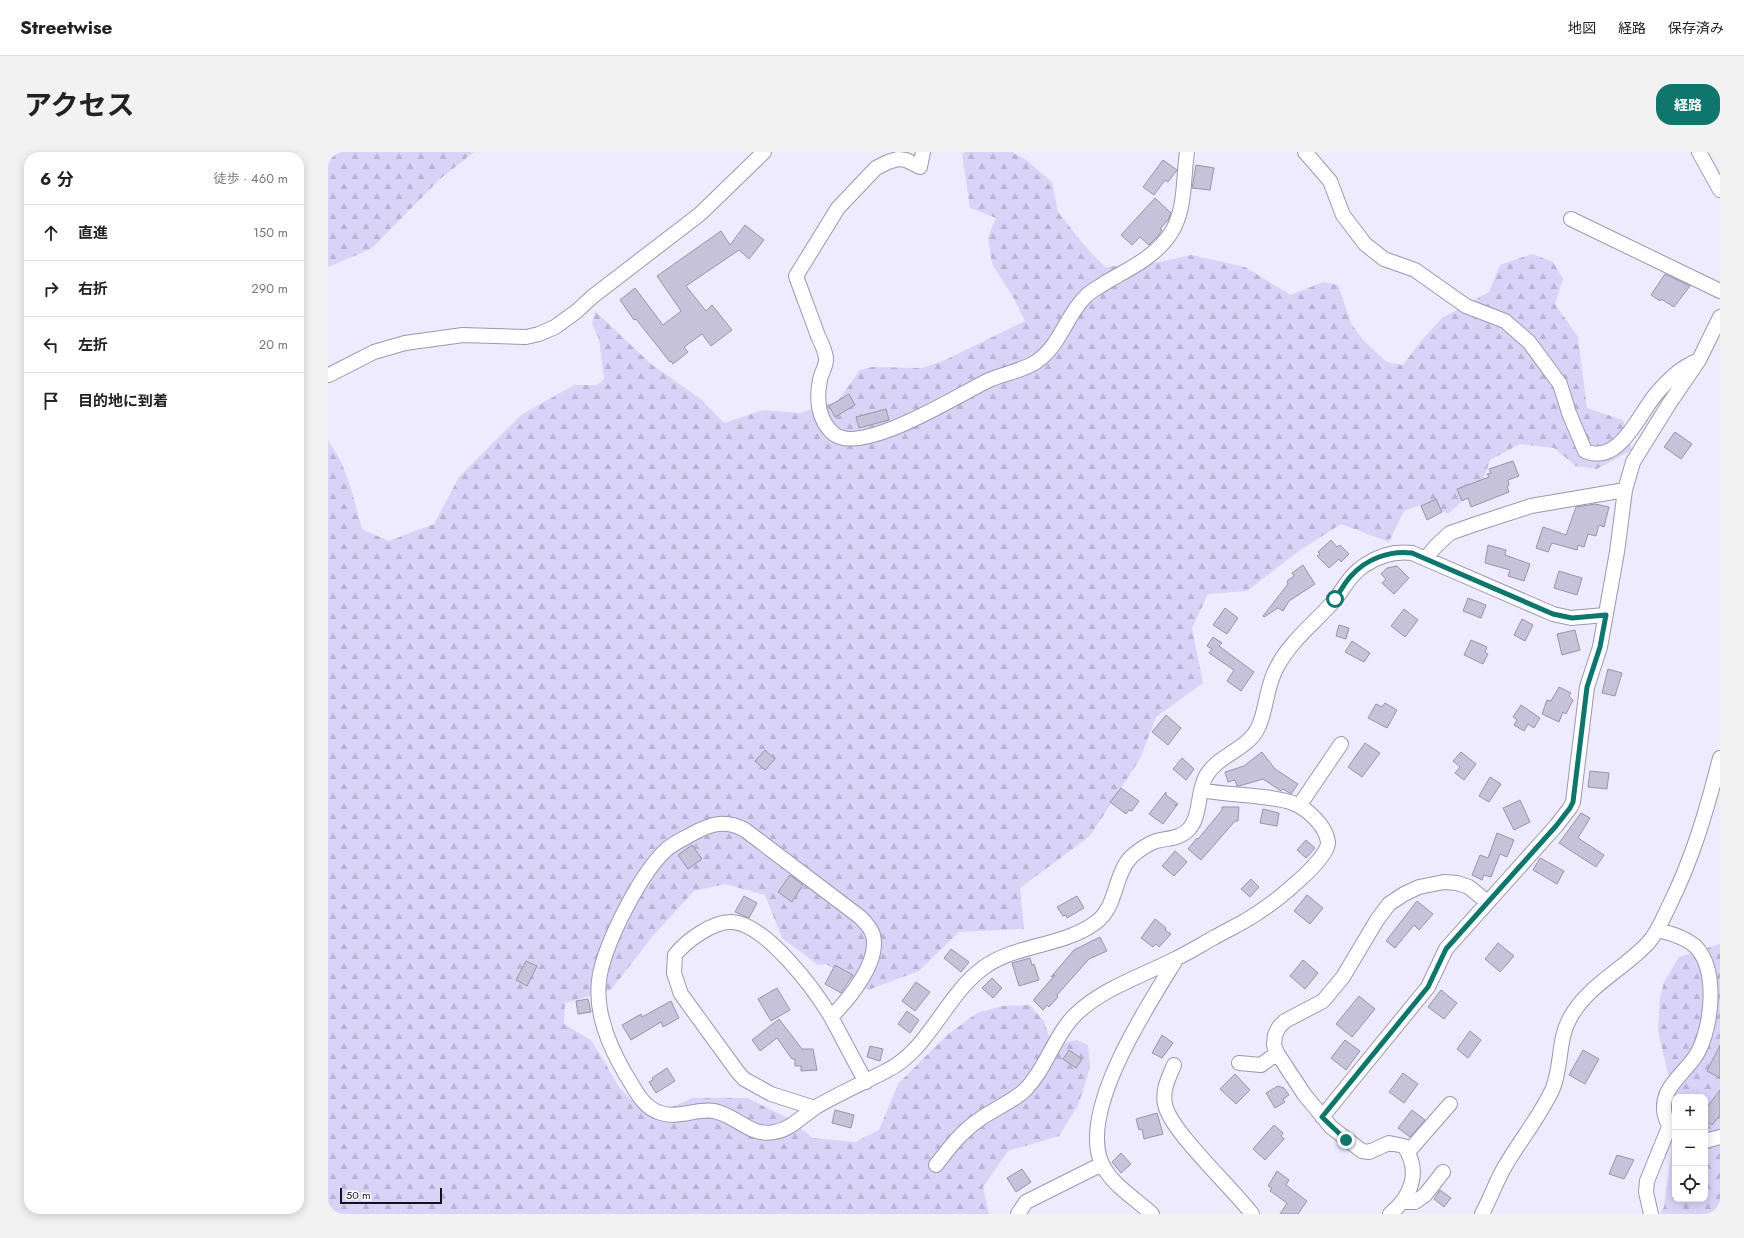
<!DOCTYPE html>
<html lang="ja">
<head>
<meta charset="utf-8">
<style>
  body { margin:0; font-family:Jost,"Noto Sans JP",sans-serif; background:#f2f2f2; color:#222 }
  .controls { position:absolute; right:12px; bottom:12px; display:grid; overflow:hidden; border-radius:8px; box-shadow:0 2px 10px #0003 }
  .controls button { width:36px; height:36px; display:grid; place-items:center; padding:0; border:0; border-bottom:1px solid #e0e0e0; background:#fff; color:#222; font:20px sans-serif }
  .scale { position:absolute; left:12px; bottom:10px; width:102px; box-sizing:border-box; padding-left:4px; border:2px solid #13121a; border-top:0; font-size:11px; line-height:14px; white-space:nowrap; color:#13121a; -webkit-text-stroke:3px #fff; paint-order:stroke }
  .stop { position:absolute; width:12px; height:12px; margin:-9px; border:3px solid #0f766e; border-radius:50%; background:#fff }
  .stop.end { background:#0f766e; border-color:#fff; box-shadow:0 1px 4px #0008 }
  .list { margin:0; padding:0; list-style:none }
  h2 { display:flex; justify-content:space-between; align-items:center; height:52px; margin:0; padding:0 16px; font-size:17px }
  h2 small { font-size:13px; font-weight:400; color:#767676 }
  .list li { display:grid; grid-template-columns:26px 1fr auto; gap:12px; align-items:center; box-sizing:border-box; height:56px; padding:0 16px; border-top:1px solid #e0e0e0 }
  .list b { display:block; font-size:15px; white-space:nowrap }
  .list em { font-size:13px; font-style:normal; color:#767676 }
  .icon { flex:none; width:22px; height:22px; fill:none; stroke:currentColor; stroke-width:2; stroke-linecap:round; stroke-linejoin:round }
  .map { position:relative; flex:none; width:1392px; height:1062px; overflow:hidden; border-radius:16px }
  header { display:flex; align-items:center; gap:24px; box-sizing:border-box; height:56px; padding:0 20px; background:#fff; border-bottom:1px solid #e0e0e0 }
  header strong { font-size:19px }
  nav { display:flex; gap:22px; margin-inline-start:auto; font-size:14px }
  .intro { display:flex; align-items:center; justify-content:space-between; box-sizing:border-box; height:96px; padding:0 24px }
  h1 { margin:0; font-size:28px }
  .button { padding:10px 18px; border-radius:16px; background:#0f766e; color:#fff; font-size:14px; font-weight:700 }
  main { display:flex; gap:24px; padding:0 24px }
  aside { flex:1; background:#fff; border-radius:16px; box-shadow:0 2px 10px #0003 }
  .map>svg:first-child { display:block }
</style>
</head>
<body>
<header>
<strong>Streetwise</strong>
<nav><a>地図</a><a>経路</a><a>保存済み</a></nav>
</header>
<div class="intro"><h1>アクセス</h1><a class="button">経路</a></div>
<main>
<aside>
<h2>6 分<small>徒歩 · 460 m</small></h2>
<ul class="list">
<li><svg class="icon" aria-label="ahead" viewBox="0 0 24 24"><path d="M12 20V5M6 11l6-6 6 6"/></svg><div><b>直進</b></div><em>150 m</em></li>
<li><svg class="icon" aria-label="right" viewBox="0 0 24 24"><path d="M7 20v-9h11M14 6l5 5-5 5"/></svg><div><b>右折</b></div><em>290 m</em></li>
<li><svg class="icon" aria-label="left" viewBox="0 0 24 24"><path d="M17 20v-9H6M10 6l-5 5 5 5"/></svg><div><b>左折</b></div><em>20 m</em></li>
<li><svg class="icon" aria-label="arrive" viewBox="0 0 24 24"><path d="M6 21V4h12l-3 4 3 4H6"/></svg><div><b>目的地に到着</b></div></li>
</ul>
</aside>
<div class="map">
<svg width="1392" height="1062" viewBox="0 0 1392 1062">
  <defs>
    <pattern id="forest-firs" width="22" height="20" patternUnits="userSpaceOnUse"><rect width="22" height="20" fill="#dad3f8"/><path d="M5 1l3.5 6h-7zM16 11l3.5 6h-7z" fill="#bab4d4"/></pattern>
  </defs>
  <rect width="100%" height="100%" fill="#efebfe"/>
  <path fill="url(#forest-firs)" fill-rule="evenodd" d="M0,0H146L112,27L43,97L0,115Z
    M637,0H684L698,8L724,30L730,60L756,93L777,115L832,110L863,103L917,115L963,143L995,130L1010,133L1023,171L1036,189L1059,210L1075,213L1093,189L1114,166L1161,140L1172,113L1204,102L1225,110L1235,127L1227,152L1250,185L1259,256L1295,268L1304,298L1269,317L1248,314L1226,296L1192,292L1162,308L1154,331L1120,362L1096,352L1076,359L1061,390L1013,372L971,399L919,439L880,442L864,476L875,531L828,565L812,607L762,684L692,736L696,777L631,780L591,819L540,838L498,812L490,813L454,786L437,743L397,732L366,739L324,785L283,838L237,851L236,872L264,889L293,938L322,965L364,946H419L460,966L485,986L527,990L551,978L570,932L619,883L649,861L674,854L702,853L716,869L721,884L732,892L749,888L760,893L762,915L755,939L749,955L731,984L680,999L655,1035L661,1062H0V289C19,313 26,348 34,377L61,389L106,372L131,325L193,263L246,233H269L276,227L271,187L264,172L267,159L322,211L374,248L396,271L435,258L472,261L510,249L532,218L544,215L594,216L615,209L697,169L685,145L664,112L660,85L668,66L642,56L634,2Z
    M1392,792V1062H1332L1336,1055L1343,1003L1345,942L1330,880L1332,845L1336,830L1351,805ZM1347,945H1377V1047H1347Z"/>
  <path fill="#c6c2d9" stroke="#9894aa" d="M835,8L849,18L840,30L837,28L826,43L815,35Z
    M868,13L886,16L882,38L864,36Z
    M827,46L843,61L840,68L832,77L834,78L830,84L821,93L812,85L804,93L793,83Z
    M417,73L436,88L421,107L411,98L358,134L378,159L384,153L404,178L383,194L374,182L356,195L360,200L345,212L343,209L342,210L308,167L306,168L292,148L307,136L335,173L353,159L329,124L393,79L402,93Z
    M1337,122L1362,134L1346,155L1333,147L1332,149L1323,143Z
    M521,242L527,253L507,265L501,254Z
    M558,257L561,268L531,276L528,265Z
    M1347,280L1364,292L1353,307L1336,295Z
    M1185,309L1191,324L1180,328L1181,333L1179,334L1181,340L1143,355L1140,346L1134,349L1129,337L1161,325L1159,322L1163,321L1161,317Z
    M1108,347L1114,360L1099,368L1093,354Z
    M1267,352L1281,355L1276,375L1271,373L1268,384L1260,382L1256,395L1250,393L1249,398L1224,391L1220,400L1208,396L1215,375L1238,383L1248,355Z
    M1003,388L1009,395L1012,393L1021,402L1013,410L1011,407L1001,416L989,404L992,402L990,400Z
    M1160,393L1178,398L1177,403L1202,412L1196,429L1180,424L1182,418L1157,411Z
    M975,413L987,432L961,449L955,459L950,456L936,465L935,464L960,432L959,429L966,424L964,421Z
    M1069,414L1081,426L1066,442L1054,431L1058,427L1053,422L1059,416Z
    M1231,419L1254,426L1249,443L1226,436Z
    M1140,446L1158,453L1153,466L1135,459Z
    M897,456L910,466L899,482L885,473Z
    M1076,457L1090,468L1077,485L1063,474Z
    M1194,467L1205,473L1197,489L1186,483Z
    M1011,473L1021,476L1018,487L1008,484Z
    M1247,478L1252,498L1234,503L1229,482Z
    M885,485L894,491L891,494L926,520L913,539L899,529L906,518L881,501L884,497L879,494Z
    M1143,488L1159,495L1157,500L1160,502L1155,512L1136,503Z
    M1024,489L1042,501L1036,510L1017,500Z
    M1280,517L1294,521L1287,544L1274,541Z
    M1231,535L1243,541L1241,544L1245,548L1238,562L1235,560L1231,570L1214,562L1219,548L1223,549Z
    M1057,551L1069,558L1059,576L1040,566L1048,552L1054,555Z
    M1193,553L1212,566L1206,576L1200,572L1196,579L1186,573L1189,568L1185,565Z
    M838,563L853,576L840,593L824,580Z
    M1037,591L1052,601L1034,625L1020,615Z
    M437,598L447,607L437,618L427,609Z
    M934,600L947,617L970,632L963,642L955,637L953,639L935,627L911,634H909L907,628L900,630L897,620L916,614Z
    M1133,600L1148,612L1136,628L1127,621L1132,615L1125,609Z
    M854,606L866,617L858,628L845,617Z
    M1262,619L1281,621L1279,637L1260,635Z
    M1162,625L1173,632L1161,650L1151,644Z
    M793,636L811,649L804,659L801,658L798,662L782,650Z
    M838,640V643L850,652L847,653H849L835,672L821,662Z
    M1192,648L1202,670L1186,678L1175,656Z
    M894,655H911L910,669H907L873,708L860,697L869,686L870,687L894,658Z
    M935,657L951,661L949,674L932,671Z
    M1253,661L1262,666L1250,686L1276,703L1268,715L1231,691Z
    M1169,681L1186,688L1179,705L1172,702L1163,725L1156,723L1154,728L1144,723L1152,703L1160,706Z
    M978,688L987,696L978,706L969,698Z
    M364,693L374,707L360,717L350,703Z
    M847,699L859,710L846,724L834,714Z
    M1212,706L1236,719L1229,732L1205,718Z
    M462,723L475,733L464,750L450,740Z
    M923,727L931,735L922,745L913,737Z
    M979,743L995,756L982,772L966,759Z
    M416,744L429,751L421,766L407,760Z
    M749,744L756,756L739,766L738,763L735,764L729,755Z
    M1089,749L1105,762L1091,778L1086,773L1067,796L1058,789Z
    M827,767L838,776L837,778L843,782L831,795L828,792L825,795L813,786Z
    M772,785L779,799L761,807L729,843L730,845L721,855L719,853L715,858L706,849V847L727,823L723,825L746,798Z
    M1170,791L1186,804L1172,820L1157,807Z
    M623,797L641,810L633,820L616,806Z
    M702,806L704,813L706,812L711,828L691,834L684,811Z
    M975,808L990,821L977,837L962,824Z
    M198,809L209,814L199,834L188,828Z
    M507,813L525,823L513,841L497,832Z
    M664,826L674,836L665,846L654,836Z
    M588,830L602,840L587,859L574,849Z
    M449,836L462,858L443,869L430,847Z
    M1113,838L1129,851L1116,867L1100,855Z
    M1031,844L1047,857L1024,885L1008,872Z
    M260,847L263,860L250,862L248,849Z
    M343,849L351,866L335,875L333,870L303,888L294,873L313,862L314,865Z
    M579,859L591,868L582,881L570,872Z
    M451,867L474,897H485L489,918L473,919V914H467V907H464L449,886L432,899L424,888Z
    M1142,879L1153,888L1140,906L1129,897Z
    M834,883L845,891L834,906L824,901Z
    M1017,888L1032,899L1018,918L1003,906Z
    M1392,893V926L1379,919Z
    M542,894L555,897L552,909L539,905Z
    M741,898L754,907L748,916L735,907Z
    M1255,898L1271,907L1257,932L1241,923Z
    M339,916L347,929L328,941L321,930L325,928L324,926Z
    M1075,921L1090,932L1076,951L1061,940Z
    M907,922L922,938L908,952L892,937Z
    M950,934L956,936L961,943L955,947L957,950L947,956L938,941Z
    M1392,938V963L1384,973L1377,968V958Z
    M507,958L526,963L523,976L504,971Z
    M1084,958L1097,968L1082,985L1070,976Z
    M829,961L835,982L816,987L814,977L811,978L808,967Z
    M946,973L955,981L953,984L956,987L937,1008L925,997Z
    M793,1001L803,1012L793,1021L784,1010Z
    M1289,1003L1306,1008L1296,1027L1281,1022Z
    M694,1017L703,1030L688,1040L679,1026Z
    M949,1019L961,1028L958,1033L979,1049L970,1062H952L959,1051L942,1039L944,1036L940,1034Z
    M1112,1038L1123,1046L1116,1055L1106,1047Z"/>
  <g fill="none" stroke-linecap="round" stroke-linejoin="round">
    <g stroke="#9c97ae" stroke-width="16">
      <path id="minor" d="M595,0L592,15L578,8L570,7L560,10L548,16L510,56L468,124C475,144 483,164 490,184C493,190 497,198 498,206C499,213 493,221 492,228C488,247 490,269 506,282C534,304 630,243 659,229C674,222 694,219 708,210C733,193 738,163 758,144C764,138 773,134 780,129C803,116 828,104 843,81C858,57 855,27 859,0
        M977,0L1002,29L1015,63L1037,92L1056,107L1087,118L1138,154L1177,169L1201,190L1232,232L1241,261L1257,299C1291,314 1311,262 1328,242C1340,228 1352,216 1369,209
        M1371,0L1392,38
        M1243,67L1392,139
        M1,223L46,200L77,191L135,183L198,185L211,182L227,175L249,159L264,145L372,62L436,0
        M1098,406L1108,394L1122,381L1148,372L1203,354L1297,338
        M971,654L1013,592
        M1329,778C1343,781 1357,785 1368,795C1390,818 1384,874 1370,900C1362,915 1346,926 1339,941C1333,955 1336,970 1347,980
        M503,865C521,847 552,810 545,783C543,776 537,770 532,765L417,678C397,667 382,672 364,682C355,687 346,691 339,697C313,720 279,788 272,822C265,858 281,894 298,923C307,937 314,954 330,960C349,968 368,956 386,959C408,963 422,985 446,980C462,978 474,964 488,955C510,942 535,931 558,919C601,898 617,844 655,816C687,792 734,795 767,771C790,755 785,723 804,704C811,698 820,692 828,689C840,686 852,687 861,677C873,664 869,640 878,624C890,603 919,598 930,576C939,557 938,534 949,515C962,490 986,471 1005,450C1016,437 1022,422 1037,413C1052,403 1067,399 1084,401L1225,462L1243,466L1277,463
        M911,911L933,913L949,901
        M846,913C841,925 834,938 837,952C841,978 905,1036 924,1062
        M487,956L443,942L416,927L409,919L353,842L346,821L347,803C358,789 385,769 404,770C438,772 487,838 503,865C515,887 526,909 538,930
        M994,965L1100,835L1118,797L1228,674L1242,656L1245,650L1259,535L1272,495L1289,400L1297,338L1305,310L1341,252L1371,208L1392,165
        M1377,989L1392,985
        M1080,1000L1122,952
        M608,1013C622,995 633,980 652,967C666,957 684,950 697,938C718,917 726,884 747,863C776,835 815,824 849,806C862,800 874,792 887,785C901,777 915,771 928,762C944,752 1001,708 1000,690C998,674 980,657 965,651C938,642 902,644 873,638
        M1074,1050H1087L1097,1043L1115,1020
        M690,1062L698,1050L774,1012
        M824,1062C807,1046 780,1031 772,1007C754,952 821,852 849,806
        M1062,1062C1084,1044 1093,1019 1076,994L1061,991L1041,1000L1034,999L1003,975L976,942L949,901L946,893L947,883L951,875L957,869L995,849L1015,825L1049,768L1061,752L1076,742L1091,735L1116,730L1129,731L1141,735L1159,750
        M1154,1062C1162,1047 1168,1030 1176,1016C1192,988 1212,965 1225,936C1234,913 1230,887 1242,866C1260,833 1296,817 1320,791C1330,780 1335,766 1341,754C1365,706 1379,657 1392,606
        M1323,1062L1318,1040L1319,1029L1341,975"/>
    </g>
    <use href="#minor" stroke="#fff" stroke-width="14"/>
  </g>
  <g fill="none" stroke-linecap="round" stroke-linejoin="round">
    <path stroke="#0f766e" stroke-width="5" d="M1007,447C1012,440 1017,430 1023,424C1038,407 1062,398 1084,401L1225,462L1244,466L1278,463L1272,495L1259,535L1245,650L1242,656L1228,674L1118,797L1100,835L994,965L1018,988"/>
  </g>
</svg>
<div class="controls">
<button>+</button>
<button>−</button>
<button><svg class="icon" aria-label="locate" viewBox="0 0 24 24"><circle cx="12" cy="12" r="6"/><path d="M12 2v4M12 18v4M2 12h4M18 12h4"/></svg></button>
</div>
<div class="scale">50 m</div>
<div class="stop" style="left:1007px;top:447px"></div>
<div class="stop end" style="left:1018px;top:988px"></div>
</div>
</main>
</body>
</html>
